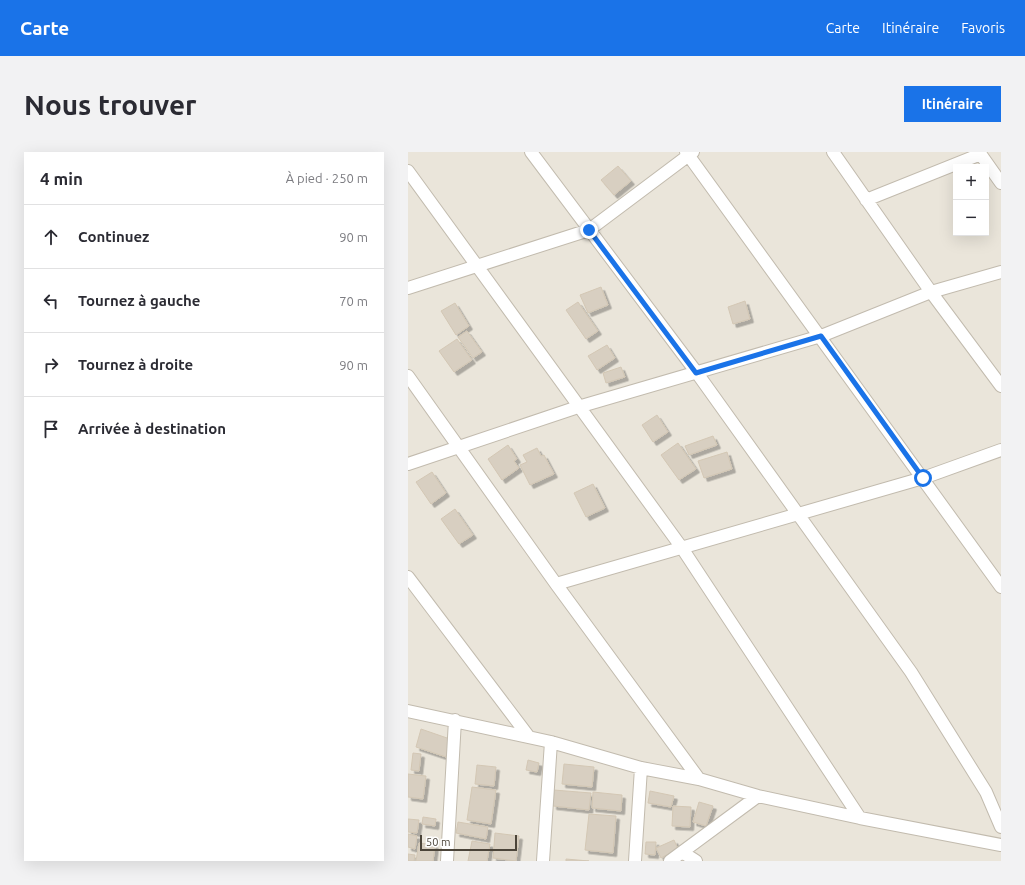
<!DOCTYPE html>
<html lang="fr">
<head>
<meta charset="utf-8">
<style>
  body { margin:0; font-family:Ubuntu,sans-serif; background:#f2f2f3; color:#2b2b33 }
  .controls { position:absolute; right:12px; top:12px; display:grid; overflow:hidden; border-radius:0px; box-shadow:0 4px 16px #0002 }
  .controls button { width:36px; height:36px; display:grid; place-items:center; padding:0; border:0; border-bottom:1px solid #e1e1e2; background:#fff; color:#2b2b33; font:20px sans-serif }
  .scale { position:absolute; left:12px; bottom:10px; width:97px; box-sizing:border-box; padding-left:4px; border:2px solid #4b4439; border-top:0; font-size:11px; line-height:14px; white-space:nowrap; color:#4b4439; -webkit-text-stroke:3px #fff; paint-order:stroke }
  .stop { position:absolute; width:12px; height:12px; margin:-9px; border:3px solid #1a73e8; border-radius:50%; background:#fff }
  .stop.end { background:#1a73e8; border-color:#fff; box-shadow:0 1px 4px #0008 }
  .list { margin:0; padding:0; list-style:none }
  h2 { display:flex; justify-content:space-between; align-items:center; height:52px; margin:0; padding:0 16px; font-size:17px }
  h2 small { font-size:13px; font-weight:400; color:#7c7c81 }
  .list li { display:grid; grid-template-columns:26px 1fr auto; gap:12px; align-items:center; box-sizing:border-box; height:64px; padding:0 16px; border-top:1px solid #e1e1e2 }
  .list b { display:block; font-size:15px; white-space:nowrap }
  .list em { font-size:13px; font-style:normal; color:#7c7c81 }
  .icon { flex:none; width:22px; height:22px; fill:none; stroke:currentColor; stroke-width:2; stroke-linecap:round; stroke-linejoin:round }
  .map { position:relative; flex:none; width:593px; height:709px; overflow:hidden; border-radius:0px }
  header { display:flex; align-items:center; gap:24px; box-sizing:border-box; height:56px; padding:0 20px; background:#1a73e8; color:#fff }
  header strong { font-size:19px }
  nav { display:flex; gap:22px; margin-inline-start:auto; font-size:14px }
  .intro { display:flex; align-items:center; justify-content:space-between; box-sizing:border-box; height:96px; padding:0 24px }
  h1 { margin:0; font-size:28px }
  .button { padding:10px 18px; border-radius:0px; background:#1a73e8; color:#fff; font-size:14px; font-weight:700 }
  main { display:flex; gap:24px; padding:0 24px }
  aside { flex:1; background:#fff; border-radius:0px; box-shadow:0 4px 16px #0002 }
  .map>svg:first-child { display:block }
</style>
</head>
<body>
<header>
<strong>Carte</strong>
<nav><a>Carte</a><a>Itinéraire</a><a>Favoris</a></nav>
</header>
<div class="intro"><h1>Nous trouver</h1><a class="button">Itinéraire</a></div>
<main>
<aside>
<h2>4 min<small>À pied · 250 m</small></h2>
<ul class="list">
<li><svg class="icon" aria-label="ahead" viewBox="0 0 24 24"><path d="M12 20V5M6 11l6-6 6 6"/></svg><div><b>Continuez</b></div><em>90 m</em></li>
<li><svg class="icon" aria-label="left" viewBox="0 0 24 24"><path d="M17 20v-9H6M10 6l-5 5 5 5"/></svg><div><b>Tournez à gauche</b></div><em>70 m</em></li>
<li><svg class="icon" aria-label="right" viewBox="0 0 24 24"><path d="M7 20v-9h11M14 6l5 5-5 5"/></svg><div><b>Tournez à droite</b></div><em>90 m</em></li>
<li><svg class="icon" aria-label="arrive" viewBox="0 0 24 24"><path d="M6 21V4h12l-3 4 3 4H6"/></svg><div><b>Arrivée à destination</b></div></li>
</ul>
</aside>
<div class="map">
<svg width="593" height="709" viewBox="0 0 593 709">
  <defs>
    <filter id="shadow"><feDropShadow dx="3.5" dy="3.5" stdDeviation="0" flood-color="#0004"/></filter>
  </defs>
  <rect width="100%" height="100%" fill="#f6f3ec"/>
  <path fill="#eae5da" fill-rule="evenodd" d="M0,0H593V709H0ZM548,15H578V81H548Z"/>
  <path fill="#d8cfc1" stroke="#d3c7b4" filter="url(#shadow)" d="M210,14L223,29L206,43L193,28Z
    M193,135L200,153L180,161L172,143Z
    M337,149L342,167L325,172L320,155Z
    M170,150L190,179L178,187L158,158Z
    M47,151L61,174L48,183L33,159Z
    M59,179L74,200L65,206L50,185Z
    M49,187L64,208L46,220L31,199Z
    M199,193L207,206L189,218L180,204Z
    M213,215L217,225L198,231L195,221Z
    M249,263L260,280L245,290L234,273Z
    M305,284L309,293L281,303L277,294Z
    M270,291L288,317L271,328L253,303Z
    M100,293L109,307L106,309L111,316L94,328L80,307Z
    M129,296L133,304L136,303L146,322L122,333L112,313L119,310L115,303Z
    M319,300L324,317L296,326L290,309Z
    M24,320L38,341L23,352L8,330Z
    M185,332L197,356L178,365L166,341Z
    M47,357L65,383L51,392L33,367Z
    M13,577L42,587L38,605L8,595Z
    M5,601L13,602L11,619L3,618Z
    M120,608L131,611L129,620L118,618Z
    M156,612L186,615L184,635L154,632Z
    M69,613L88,615L86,634L67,632Z
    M0,622L18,624L15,647L0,645Z
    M64,635L88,638L83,672L59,668Z
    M146,638L183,641L181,658L145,654Z
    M242,639L266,644L263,655L240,651Z
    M185,640L214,643L213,659L184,656Z
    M291,650L305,654L298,674L285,670Z
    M265,654L283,655L282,675L264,674Z
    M181,662L208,664L205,701L177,698Z
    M15,665L28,667L27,674L14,672Z
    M0,667L11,668L9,681L0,680Z
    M50,670L80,675L78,687L48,681Z
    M87,681L111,684L108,709L85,706Z
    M0,682L9,684L7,697L0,695Z
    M266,688L270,697L253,706L248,696Z
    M64,689L82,692L79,709H60Z
    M238,690H248L247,703L237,702Z
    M11,691L27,693L25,709H8Z
    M0,702L7,703L6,709H0Z
    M158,707L181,709H158Z"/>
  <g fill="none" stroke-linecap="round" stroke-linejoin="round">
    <g stroke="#c2bbae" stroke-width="14">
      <path id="minor" d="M123,0L289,221L503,520L578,640L593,675
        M278,0L593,435
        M425,0L523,140L593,234
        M571,0L593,31
        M0,19L274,396L452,666
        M458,48L573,2
        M0,136L181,78L285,0
        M0,224L148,432L291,627
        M0,312L170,255L413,184L523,140L593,120
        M0,425L121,585
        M148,432L515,326L593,298
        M0,559L143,590L233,616L291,627L350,644L452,666L593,693
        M274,700L288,709
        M39,709L47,568
        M135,709L143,590
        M227,709L233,616
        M262,709L350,644"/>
    </g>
    <use href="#minor" stroke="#fff" stroke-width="12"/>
  </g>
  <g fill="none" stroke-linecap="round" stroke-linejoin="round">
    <path stroke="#1a73e8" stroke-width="5" d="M181,78L288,221L413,184L515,326"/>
  </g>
</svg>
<div class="controls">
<button>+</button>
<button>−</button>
</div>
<div class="scale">50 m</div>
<div class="stop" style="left:515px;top:326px"></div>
<div class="stop end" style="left:181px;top:78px"></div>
</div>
</main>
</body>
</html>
